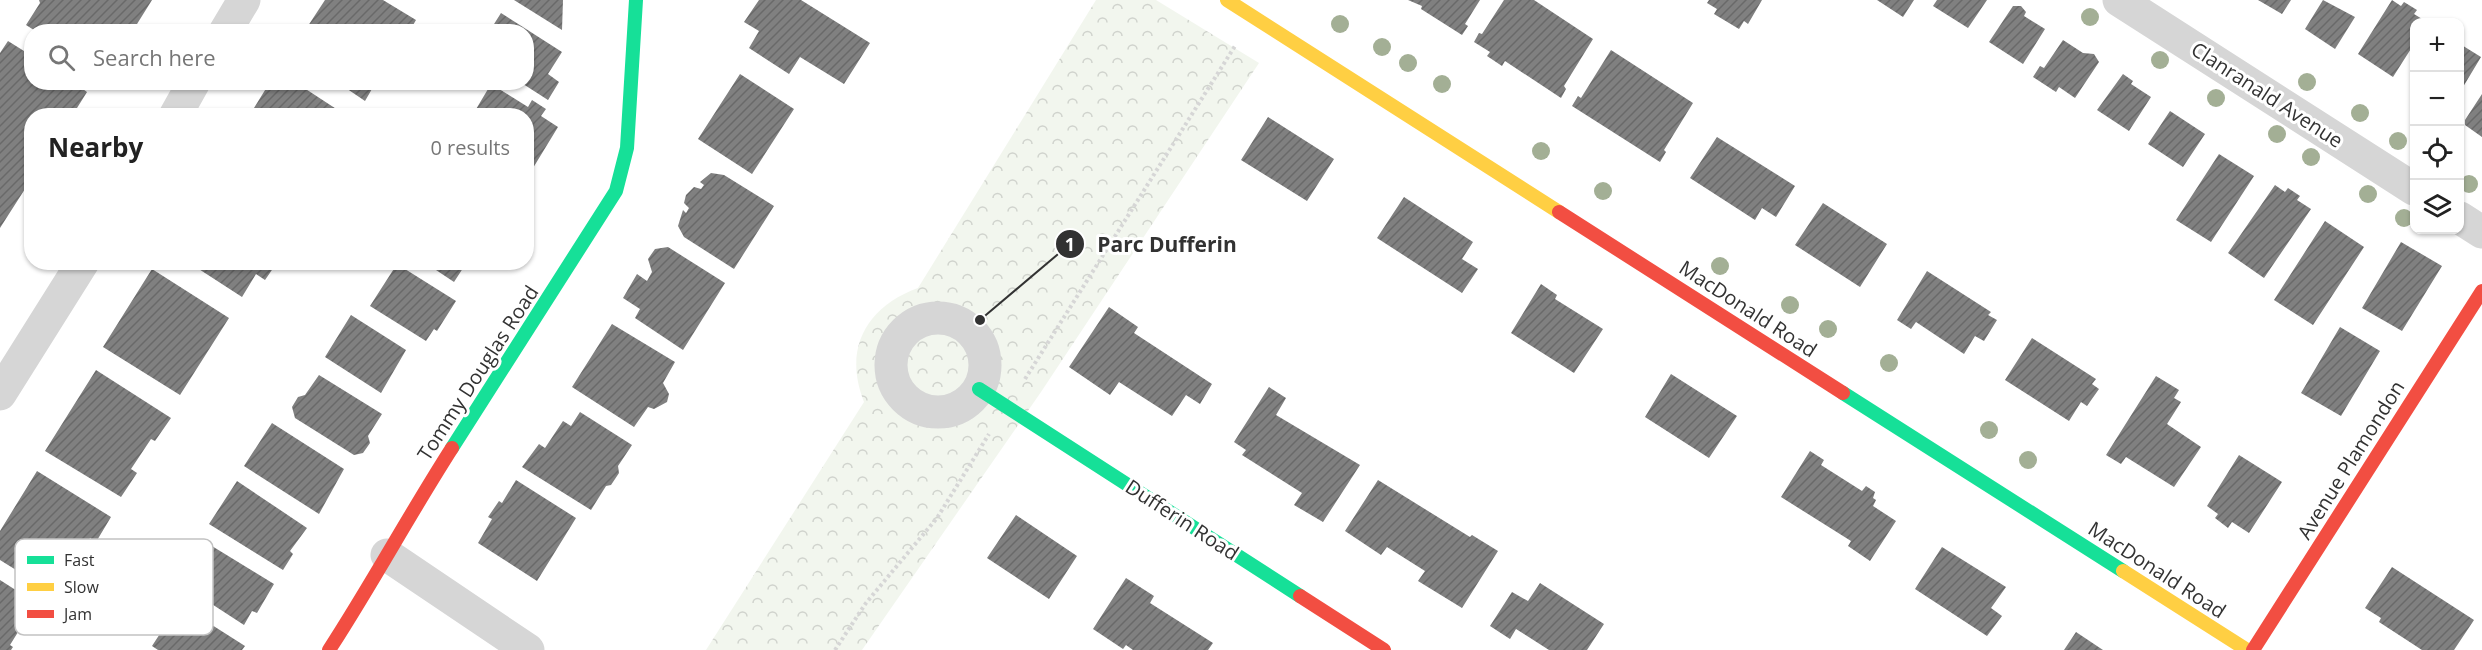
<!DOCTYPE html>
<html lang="en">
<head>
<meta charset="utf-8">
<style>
  body { margin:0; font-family:"Open Sans",sans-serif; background:#f2f2f2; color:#222 }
  .controls { position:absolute; right:18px; top:18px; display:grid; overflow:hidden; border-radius:12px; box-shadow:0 2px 4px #0004 }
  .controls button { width:54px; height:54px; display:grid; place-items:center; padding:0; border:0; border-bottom:2px solid #e0e0e0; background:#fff; color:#222; font:30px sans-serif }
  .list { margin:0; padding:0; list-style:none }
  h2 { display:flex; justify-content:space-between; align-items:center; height:78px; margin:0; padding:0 24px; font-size:26px }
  h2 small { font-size:20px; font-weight:400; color:#767676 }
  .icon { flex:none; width:33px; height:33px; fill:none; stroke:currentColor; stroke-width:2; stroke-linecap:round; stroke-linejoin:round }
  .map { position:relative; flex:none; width:2482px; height:650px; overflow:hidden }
  .search { position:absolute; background:#fff; box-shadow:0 2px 4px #0004; left:24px; top:24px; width:510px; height:66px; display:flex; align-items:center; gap:15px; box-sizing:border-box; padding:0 21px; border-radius:24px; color:#767676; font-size:22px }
  .panel { position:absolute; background:#fff; box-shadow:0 2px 4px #0004; left:24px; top:108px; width:510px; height:162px; border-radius:24px }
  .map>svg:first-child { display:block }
</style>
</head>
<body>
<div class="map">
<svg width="2482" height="650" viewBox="0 0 2482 650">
  <defs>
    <pattern id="park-crowns" width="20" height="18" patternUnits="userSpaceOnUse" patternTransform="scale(1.5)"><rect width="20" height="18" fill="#f2f6ee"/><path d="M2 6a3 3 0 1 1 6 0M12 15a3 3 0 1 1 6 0" fill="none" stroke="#d0d3cd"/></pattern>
    <pattern id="building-hatch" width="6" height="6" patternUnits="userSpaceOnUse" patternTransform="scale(1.5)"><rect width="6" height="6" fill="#808080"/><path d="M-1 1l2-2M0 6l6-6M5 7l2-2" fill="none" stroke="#696969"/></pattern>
  </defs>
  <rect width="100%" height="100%" fill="#fff"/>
  <path fill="url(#park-crowns)" d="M1096,0H1156L1259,63L1041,392L862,650H706L864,402C843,349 866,307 918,288Z"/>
  <path fill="url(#building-hatch)" d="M39,0H152L132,32H37L26,25L40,3Z
    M325,0H383L416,20L409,32H304Z
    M514,0H563L562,30Z
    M759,0H801L870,43L844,84L800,57L789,74L749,48L759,31L744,22Z
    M1408,0H1480L1465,24L1468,26L1462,35L1421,9L1422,6Z
    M1504,0H1534L1593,39L1564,86L1566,89L1561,98L1505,61L1502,66L1487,56L1490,52L1474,42L1479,33L1482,34Z
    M1709,0H1762L1748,24L1744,21L1739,29L1714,14L1717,9L1707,3Z
    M1877,0H1914L1903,17Z
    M1937,0H1987L1968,28L1933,6Z
    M2258,0H2291L2282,14Z
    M2323,0L2355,17L2335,49L2305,29Z
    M2392,0L2401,6L2404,2L2417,10L2414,14L2427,22H2414V44L2393,77L2358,54Z
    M2013,6H2021L2026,12L2024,16L2045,29L2023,64L1989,42Z
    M501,13L562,52L548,74L559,82L548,100L520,82H526V32H489Z
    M2063,40L2083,53L2094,54L2099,62L2075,98L2059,87L2056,92L2033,77L2040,66L2044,68Z
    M8,41L32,56V82H73L87,92L72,116H32V178L0,228V53Z
    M2460,44L2481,57L2460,92Z
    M1611,50L1693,103L1664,150L1666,152L1660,162L1572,106L1578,96L1581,98Z
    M740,74L794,109L752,174L698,139Z
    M2123,74L2133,81L2131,84L2151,97L2129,131L2097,110Z
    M270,82H295L347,116H249Z
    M337,82H376L365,101Z
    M491,84L528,107L532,100L546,109L541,116L558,127L533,168L526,164V116H472Z
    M2482,94V137L2465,125V120Z
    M2170,111L2205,134L2183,167L2148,144Z
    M1268,117L1334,159L1307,201L1241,160Z
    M1717,137L1795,186L1776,217L1762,208L1755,220L1690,178Z
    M2219,154L2254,176L2211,242L2176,220Z
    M711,173L724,175L774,206L734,269L684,237L678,226L683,210L686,213L689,208L684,203L686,195L694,187L701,189L704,185L700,182Z
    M2275,185L2285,192L2288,188L2300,196L2297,200L2311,209L2264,278L2228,253Z
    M1404,197L1473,242L1462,259L1478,269L1462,293L1377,238Z
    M1823,203L1887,244L1860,287L1795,245Z
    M2325,221L2364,247L2313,325L2274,300Z
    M2401,242L2442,266L2402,331L2362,308Z
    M668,247L725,283L683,350L635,318L640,309L623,298L637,274L647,281L652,272L648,259L655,249Z
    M188,262H267L274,267L265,280L256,274L242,297Z
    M424,262H467L454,282Z
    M397,264L456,301L437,331L434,329L426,341L370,306Z
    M152,269L229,318L180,395L103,347Z
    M1927,271L1991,312L1988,315L1997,320L1984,341L1975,336L1964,354L1916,322L1911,329L1897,320Z
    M1541,284L1557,295L1555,299L1603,329L1574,373L1511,333Z
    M1109,307L1138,327L1134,333L1212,384L1200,404L1186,395L1172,416L1119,382L1110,395L1069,367Z
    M351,315L406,350L381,393L325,357Z
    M612,324L675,362L663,383L669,394L667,402L654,409L648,407L634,427L572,387Z
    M2340,327L2380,351L2341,416L2301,393Z
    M2032,338L2096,379L2092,384L2099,389L2087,406L2081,402L2069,421L2005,380Z
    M96,370L171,418L155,441L151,439L131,469L137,473L121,497L45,451Z
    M1671,374L1737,416L1709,458L1645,417Z
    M319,375L382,414L368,436L370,443L363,453L354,455L295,418L292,407L298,397L305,395Z
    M2156,376L2179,390L2174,398L2181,402L2167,424L2201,447L2174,487L2126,457L2121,464L2106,455Z
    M1269,387L1286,398L1276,415L1360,465L1323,522L1294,505L1302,493L1242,455L1246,450L1234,442Z
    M580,412L632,445L618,466L619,473L611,485L606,486L591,510L522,467L539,444L545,448L563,421L571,426Z
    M272,423L344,469L319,514L244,466Z
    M1810,451L1824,460L1821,465L1862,491L1866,486L1875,492L1873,498L1876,500L1873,506L1896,521L1870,561L1848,546L1851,541L1781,497Z
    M2239,455L2282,482L2249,533L2232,522L2228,528L2215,518L2218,514L2207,506Z
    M37,471L111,517L96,542L90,538L72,569L77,572L61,598L0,560V531Z
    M516,480L576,518L537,581L478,543L492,519L488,517L499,501L502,503Z
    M1378,480L1470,537L1472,535L1498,551L1462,608L1418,581L1425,571L1387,547L1381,555L1345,531Z
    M237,481L307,528L290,551L293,554L283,570L209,524Z
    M1016,515L1077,556L1049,599L987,558Z
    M202,542L207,543L274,584L257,613L252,611L244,625L181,584L194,565L192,557Z
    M1942,547L2006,587L1991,608L2002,616L1987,636L1915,589Z
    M2392,567L2474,620L2454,650H2422L2379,622L2381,618L2365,608Z
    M1126,578L1154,596L1150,603L1213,643L1208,650H1133L1126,645L1123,649L1093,629Z
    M0,580L36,603L10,645L13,647L11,650H0Z
    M1540,583L1604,624L1587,650H1549L1516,629L1510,639L1490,626L1512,592L1528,601Z
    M179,604L245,646L242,650H158L152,646L165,626L162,618L170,605Z
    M2076,632L2103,650H2064Z"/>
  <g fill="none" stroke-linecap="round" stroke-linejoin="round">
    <path stroke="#d6d6d6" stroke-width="4" stroke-dasharray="3 3" stroke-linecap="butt" d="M1025,379L1235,46
      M835,650L866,603L937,518L989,434"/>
    <path stroke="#d6d6d6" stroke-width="33" d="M2119,0L2414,189
      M225,32L244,0
      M175,116L194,82
      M2460,218L2482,232
      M891 365a47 47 0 1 1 94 0a47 47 0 1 1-94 0Z
      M0,394L83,262
      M387,555L528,650"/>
    <path stroke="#16e098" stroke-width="14" d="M979,389L1300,596
      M1843,393L2123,571
      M452,448L616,191L627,148L636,0"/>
    <path stroke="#ffcf43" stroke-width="14" d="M1227,0L1559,212
      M2123,571L2247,650"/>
    <path stroke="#f24e42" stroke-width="14" d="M1559,212L1843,393
      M1300,596L1384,650
      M329,650C372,584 409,515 452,448
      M2253,650L2482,291"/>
  </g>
  <g fill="#a3af95">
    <circle cx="2090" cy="17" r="9"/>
    <circle cx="1340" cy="24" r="9"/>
    <circle cx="1382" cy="47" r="9"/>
    <circle cx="2160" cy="60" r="9"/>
    <circle cx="1408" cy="63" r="9"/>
    <circle cx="2307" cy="82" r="9"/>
    <circle cx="1442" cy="84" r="9"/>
    <circle cx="2216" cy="98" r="9"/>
    <circle cx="2360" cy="113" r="9"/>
    <circle cx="2277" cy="134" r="9"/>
    <circle cx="2398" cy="141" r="9"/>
    <circle cx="1541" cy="151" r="9"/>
    <circle cx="2311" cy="157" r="9"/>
    <circle cx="2469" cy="184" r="9"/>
    <circle cx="1603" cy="191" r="9"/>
    <circle cx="2368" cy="194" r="9"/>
    <circle cx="2404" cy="218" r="9"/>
    <circle cx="1720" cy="266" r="9"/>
    <circle cx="1790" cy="305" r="9"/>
    <circle cx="1828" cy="329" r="9"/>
    <circle cx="1889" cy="363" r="9"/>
    <circle cx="1989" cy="430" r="9"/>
    <circle cx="2028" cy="460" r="9"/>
  </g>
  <g text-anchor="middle" stroke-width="6" stroke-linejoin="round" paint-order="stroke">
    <g font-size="20" fill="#323232" stroke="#fff">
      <text transform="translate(2267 95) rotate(33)" y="7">Clanranald Avenue</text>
      <text transform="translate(1748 309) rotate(33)" y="7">MacDonald Road</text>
      <text transform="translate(478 373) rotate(-57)" y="7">Tommy Douglas Road</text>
      <text transform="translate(2351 460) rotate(-58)" y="7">Avenue Plamondon</text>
      <text transform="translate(1182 520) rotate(33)" y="7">Dufferin Road</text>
      <text transform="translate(2157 570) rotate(33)" y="7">MacDonald Road</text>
    </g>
  </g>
  <rect x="15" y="539" width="198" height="96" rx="9" fill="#fff" stroke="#c2c2c2" stroke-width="1.5"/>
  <rect x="27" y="556" width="27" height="8" fill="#16e098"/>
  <rect x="27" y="583" width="27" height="8" fill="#ffcf43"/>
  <rect x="27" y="610" width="27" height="8" fill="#f24e42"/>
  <g font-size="16" fill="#323232">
    <text x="64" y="566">Fast</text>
    <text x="64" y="593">Slow</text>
    <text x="64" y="620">Jam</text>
  </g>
  <path fill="none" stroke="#323232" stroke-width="2" d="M980 320L1070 244"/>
  <g fill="#323232" stroke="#fff" stroke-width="2">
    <circle cx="980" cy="320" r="6"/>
    <circle cx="1070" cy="244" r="15"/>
  </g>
  <g font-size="18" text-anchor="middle" font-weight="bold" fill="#fff">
    <text x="1070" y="251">1</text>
  </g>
  <g font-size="21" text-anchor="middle" font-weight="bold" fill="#323232" stroke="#fff" stroke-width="6" stroke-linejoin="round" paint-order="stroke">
    <text x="1167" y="252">Parc Dufferin</text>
  </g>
</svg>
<div class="controls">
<button>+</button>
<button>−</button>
<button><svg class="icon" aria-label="locate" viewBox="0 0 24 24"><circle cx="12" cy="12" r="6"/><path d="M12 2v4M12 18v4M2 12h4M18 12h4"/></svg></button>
<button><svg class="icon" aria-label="layers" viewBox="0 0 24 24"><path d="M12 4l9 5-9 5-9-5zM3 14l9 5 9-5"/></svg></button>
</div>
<div class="search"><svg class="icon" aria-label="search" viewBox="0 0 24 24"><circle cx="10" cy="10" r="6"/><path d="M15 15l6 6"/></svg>Search here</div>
<section class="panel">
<h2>Nearby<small>0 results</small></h2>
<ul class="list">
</ul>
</section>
</div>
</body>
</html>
